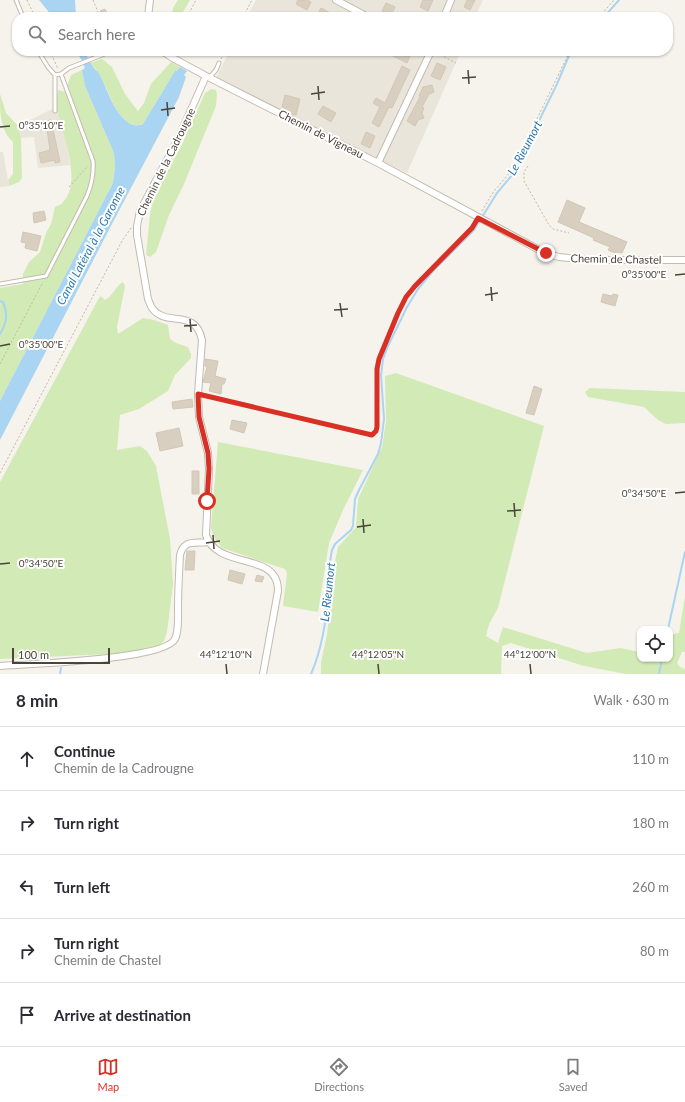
<!DOCTYPE html>
<html lang="en">
<head>
<meta charset="utf-8">
<style>
  body { margin:0; font-family:Lato,sans-serif; background:#f7f7f7; color:#2b2b33 }
  .controls { position:absolute; right:12px; bottom:12px; display:grid; overflow:hidden; border-radius:8px; box-shadow:0 1px 3px #0004 }
  .controls button { width:36px; height:36px; display:grid; place-items:center; padding:0; border:0; border-bottom:1px solid #e1e1e2; background:#fff; color:#2b2b33; font:20px sans-serif }
  .scale { position:absolute; left:12px; bottom:10px; width:98px; box-sizing:border-box; padding-left:4px; border:2px solid #4b4439; border-top:0; font-size:11px; line-height:14px; white-space:nowrap; color:#4b4439; -webkit-text-stroke:3px #fff; paint-order:stroke }
  .stop { position:absolute; width:12px; height:12px; margin:-9px; border:3px solid #d93025; border-radius:50%; background:#fff }
  .stop.end { background:#d93025; border-color:#fff; box-shadow:0 1px 4px #0008 }
  .list { margin:0; padding:0; list-style:none }
  h2 { display:flex; justify-content:space-between; align-items:center; height:52px; margin:0; padding:0 16px; font-size:17px }
  h2 small { font-size:13px; font-weight:400; color:#7c7c81 }
  .list li { display:grid; grid-template-columns:26px 1fr auto; gap:12px; align-items:center; box-sizing:border-box; height:64px; padding:0 16px; border-top:1px solid #e1e1e2 }
  .list b { display:block; font-size:15px; white-space:nowrap }
  .list p { margin:0; font-size:13px; white-space:nowrap; color:#7c7c81 }
  .list em { font-size:13px; font-style:normal; color:#7c7c81 }
  .icon { flex:none; width:22px; height:22px; fill:none; stroke:currentColor; stroke-width:2; stroke-linecap:round; stroke-linejoin:round }
  .map { position:relative; flex:none; width:685px; height:674px; overflow:hidden }
  .search { position:absolute; background:#fff; box-shadow:0 1px 3px #0004; left:12px; right:12px; top:12px; height:44px; display:flex; align-items:center; gap:10px; box-sizing:border-box; padding:0 14px; border-radius:16px; color:#7c7c81; font-size:15px }
  .sheet { height:372px; background:#fff }
  nav { display:flex; justify-content:space-around; align-items:center; box-sizing:border-box; height:56px; border-top:1px solid #e1e1e2; background:#fff; font-size:11px; color:#7c7c81 }
  nav a { display:grid; justify-items:center; gap:2px }
  nav .on { color:#d93025 }
  .map>svg:first-child { display:block }
</style>
</head>
<body>
<div class="map">
<svg width="685" height="674" viewBox="0 0 685 674">
  <rect width="100%" height="100%" fill="#f6f3ec"/>
  <path fill="#eae5da" d="M256,0H483L475,17H247Z
    M230,51H461L407,173L349,146L216,77Z
    M56,107L67,145L70,165L38,168L34,137L21,138L18,126Z
    M0,152H3L9,186L0,187Z"/>
  <path fill="#d2eab5" d="M178,0H190L180,17H171L173,8Z
    M102,59L112,67L125,94L138,111L144,103L151,84L171,62L180,67L177,71H175L143,124C119,134 108,86 98,72C96,69 93,66 90,63Z
    M82,70L85,86L114,153L115,167L113,183L0,401V288L23,284V274L29,262L40,252L46,233L51,224L55,207C58,206 62,204 63,202C83,181 62,134 57,109C56,103 57,96 58,90L65,92L71,75Z
    M211,89L216,90L217,94L216,106L184,184L169,215L156,252L150,257L146,255L150,214L154,197L183,142L205,93Z
    M0,94L6,113L18,126L21,138L22,178L19,182L9,186L8,180L13,174V142C0,130 0,112 0,94Z
    M123,282L125,286L117,327L118,334L143,318L154,320L168,325L170,339L176,343L188,347L191,354V358L175,375L168,391L139,409L120,415L117,450L140,446L147,451L156,466L170,539L173,584L167,632L164,641L160,645L141,650L109,654L0,659V482L99,298L101,296L105,300C113,296 115,287 123,282Z
    M396,373L544,426L498,608L489,624L486,636L498,643L503,627L587,653L620,648L640,652V659H670V635L679,633L685,596V652H682L677,663L680,667L685,669V674H626L584,666L511,643L502,646L501,674H321V662L327,634L335,561L338,547L356,527L358,499L382,447L386,421L385,376Z
    M590,388L685,392V423L666,424L658,420L644,407L588,397L585,392Z
    M218,442L363,470L343,510L329,543L318,612L283,606L287,573L285,569L222,548C217,541 212,536 211,527Z"/>
  <path fill="#a9d4f2" d="M39,0H75L76,16L53,17Z
    M77,51H85C87,56 89,61 92,65C94,69 98,71 100,75C107,89 121,134 143,124L175,71H177L180,67L187,71L184,75L186,77L179,97L113,222L0,440V401L113,183L115,167L114,153L85,86L82,70L85,68Z"/>
  <g fill="none" stroke-linecap="round" stroke-linejoin="round">
    <path stroke="#a9d4f2" stroke-width="2" d="M604,17L619,0
      M0,301L3,302C8,314 7,322 0,334
      M668,629L685,552
      M60,674L61,668
      M311,674C323,647 327,616 329,587C330,574 329,562 332,550L335,544L351,530L353,526L355,499L359,490L378,454L381,443L384,419L381,375L383,359L388,346L407,307L418,289L433,271L474,230L497,193L513,174L557,84L568,58L573,51
      M659,674L662,659"/>
  </g>
  <path fill="#d8cfc1" stroke="#d3c7b4" d="M298,0H307L311,2L307,10L296,4Z
    M423,0H433L428,11L420,7Z
    M467,0H475L470,10L464,7Z
    M386,3L395,7L391,16L382,11Z
    M321,8L338,17H321L317,15Z
    M105,9L109,17H102L100,11Z
    M383,51H412L407,63Z
    M437,63L446,67L440,80L431,76Z
    M402,66L410,70L392,108L389,107L379,127L372,123L380,107L373,103L376,98L385,103Z
    M432,85L434,92L429,94L422,107L424,108L422,113L424,118L418,120L415,126L407,121L420,97L419,96L423,87Z
    M285,95L300,99L296,115L289,113V111L285,110V108L282,107Z
    M323,106L336,113L331,122L318,114Z
    M51,120L60,162L55,163V160L41,163L39,153L50,150L47,129L39,130L38,122Z
    M366,132L375,136L370,148L361,144Z
    M567,200L585,208L579,222L627,242L622,253L618,252L617,254L608,250L610,247L593,240L594,238L558,222Z
    M44,211L46,220L34,223L33,213Z
    M23,232L41,236L37,251L25,248L26,243L21,242Z
    M603,294L612,296L613,294L618,295L615,306L601,302Z
    M205,359L218,361L215,376L226,379L224,384H222L221,394L209,391L211,383L203,382L207,367L205,366Z
    M534,386L542,389L534,415L526,413Z
    M192,399L193,407L173,409L172,402Z
    M232,420L247,423L244,433L230,429Z
    M179,428L183,446L160,451L156,433Z
    M192,471H199V494H192Z
    M187,551H195L194,570H185Z
    M230,570L245,574L242,584L228,580Z
    M257,575L264,577L262,582L255,581Z"/>
  <g fill="none" stroke-linecap="round" stroke-linejoin="round">
    <g stroke="#c2bbae" stroke-width="5">
      <path id="lane" d="M16,0L23,17
        M38,51L48,67L55,75L61,74L69,68L112,51
        M209,78L216,70L219,63
        M55,111V75
        M0,284L46,276L87,196C92,184 94,174 93,161L61,74"/>
    </g>
    <g stroke="#c2bbae" stroke-width="8">
      <path id="street" d="M336,0L368,17
        M148,17L150,0
        M444,17L451,0
        M162,51L171,57L206,76L378,163L545,253L559,257L590,260H685
        M206,76L178,139L140,211L137,226V235L148,299C149,301 150,305 152,308C166,328 195,307 202,340L198,394L199,417L208,453L209,469L206,535C215,565 262,556 274,576C277,580 278,585 278,591L263,674
        M378,163L431,51
        M0,666C27,664 165,660 175,639C179,631 178,619 178,609C178,591 179,573 180,555C184,539 195,544 208,542"/>
    </g>
    <path stroke="#c4b79f" stroke-width="1" stroke-dasharray="2 2" stroke-linecap="butt" d="M27,0L35,17
      M93,0L100,17
      M187,17L196,0
      M243,17L252,0
      M599,17L614,0
      M50,51L58,69
      M437,53L456,63
      M221,59L226,51
      M528,166L524,172V181L549,225L553,229L569,233
      M69,187L88,166
      M482,211L494,191L512,170L570,51
      M0,364L43,282
      M205,396L372,435L376,431L377,427V369L379,359L397,313L406,297L415,286L472,228L475,222
      M0,473L122,241L131,228"/>
    <use href="#lane" stroke="#fff" stroke-width="3"/>
    <use href="#street" stroke="#fff" stroke-width="6"/>
  </g>
  <g fill="none" stroke-linecap="round" stroke-linejoin="round">
    <path stroke="#d93025" stroke-width="5" d="M207,501L209,469L208,453L199,417L198,394L372,435L376,431L377,427V369L379,359L398,313L406,297L415,286L472,228L478,218L546,253"/>
  </g>
  <path fill="none" stroke="#4b4439" stroke-width="1.5" d="M468,70L469,84M462,78L476,77M318,86L319,100M311,94L325,92M167,102L168,116M161,110L175,108M0,127L10,126M675,275L685,274M491,287L492,301M485,295L498,293M340,303L342,317M334,310L348,309M190,319L191,332M184,326L197,325M0,346L10,344M675,493L685,492M514,503L515,517M507,511L521,510M363,519L364,533M357,527L371,525M213,535L214,549M206,543L220,541M0,564L10,563M226,664L227,674M378,664L379,674M530,664L531,674"/>
  <g text-anchor="middle" stroke-width="4" stroke-linejoin="round" paint-order="stroke">
    <g font-size="11" fill="#4b4439" stroke="#fff">
      <text transform="translate(321 134) rotate(27)" y="4">Chemin de Vigneau</text>
      <text transform="translate(166 162) rotate(-64)" y="4">Chemin de la Cadrougne</text>
      <text transform="translate(616 259) rotate(1)" y="4">Chemin de Chastel</text>
    </g>
    <g font-size="12" font-style="italic" fill="#2e7ab2" stroke="#fff">
      <text transform="translate(525 148) rotate(-62)" y="4">Le Rieumort</text>
      <text transform="translate(91 246) rotate(-62)" y="4">Canal Latéral à la Garonne</text>
      <text transform="translate(328 592) rotate(-84)" y="4">Le Rieumort</text>
    </g>
  </g>
  <g font-size="10" text-anchor="middle" fill="#4b4439" stroke="#fff" stroke-width="4" stroke-linejoin="round" paint-order="stroke">
    <text x="41" y="129">0°35'10"E</text>
    <text x="644" y="278">0°35'00"E</text>
    <text x="41" y="348">0°35'00"E</text>
    <text x="644" y="497">0°34'50"E</text>
    <text x="41" y="567">0°34'50"E</text>
    <text x="226" y="658">44°12'10"N</text>
    <text x="378" y="658">44°12'05"N</text>
    <text x="530" y="658">44°12'00"N</text>
  </g>
</svg>
<div class="controls">
<button><svg class="icon" aria-label="locate" viewBox="0 0 24 24"><circle cx="12" cy="12" r="6"/><path d="M12 2v4M12 18v4M2 12h4M18 12h4"/></svg></button>
</div>
<div class="scale">100 m</div>
<div class="stop" style="left:207px;top:501px"></div>
<div class="stop end" style="left:546px;top:253px"></div>
<div class="search"><svg class="icon" aria-label="search" viewBox="0 0 24 24"><circle cx="10" cy="10" r="6"/><path d="M15 15l6 6"/></svg>Search here</div>
</div>
<section class="sheet">
<h2>8 min<small>Walk · 630 m</small></h2>
<ul class="list">
<li><svg class="icon" aria-label="ahead" viewBox="0 0 24 24"><path d="M12 20V5M6 11l6-6 6 6"/></svg><div><b>Continue</b><p>Chemin de la Cadrougne</p></div><em>110 m</em></li>
<li><svg class="icon" aria-label="right" viewBox="0 0 24 24"><path d="M7 20v-9h11M14 6l5 5-5 5"/></svg><div><b>Turn right</b></div><em>180 m</em></li>
<li><svg class="icon" aria-label="left" viewBox="0 0 24 24"><path d="M17 20v-9H6M10 6l-5 5 5 5"/></svg><div><b>Turn left</b></div><em>260 m</em></li>
<li><svg class="icon" aria-label="right" viewBox="0 0 24 24"><path d="M7 20v-9h11M14 6l5 5-5 5"/></svg><div><b>Turn right</b><p>Chemin de Chastel</p></div><em>80 m</em></li>
<li><svg class="icon" aria-label="arrive" viewBox="0 0 24 24"><path d="M6 21V4h12l-3 4 3 4H6"/></svg><div><b>Arrive at destination</b></div></li>
</ul>
</section>
<nav>
<a class="on"><svg class="icon" aria-label="map" viewBox="0 0 24 24"><path d="M3 6l6-2 6 2 6-2v14l-6 2-6-2-6 2zM9 4v14M15 6v14"/></svg>Map</a>
<a><svg class="icon" aria-label="directions" viewBox="0 0 24 24"><path d="M12 3l9 9-9 9-9-9zM9 14v-3h6M13 9l2 2-2 2"/></svg>Directions</a>
<a><svg class="icon" aria-label="saved" viewBox="0 0 24 24"><path d="M7 4h10v16l-5-4-5 4z"/></svg>Saved</a>
</nav>
</body>
</html>
